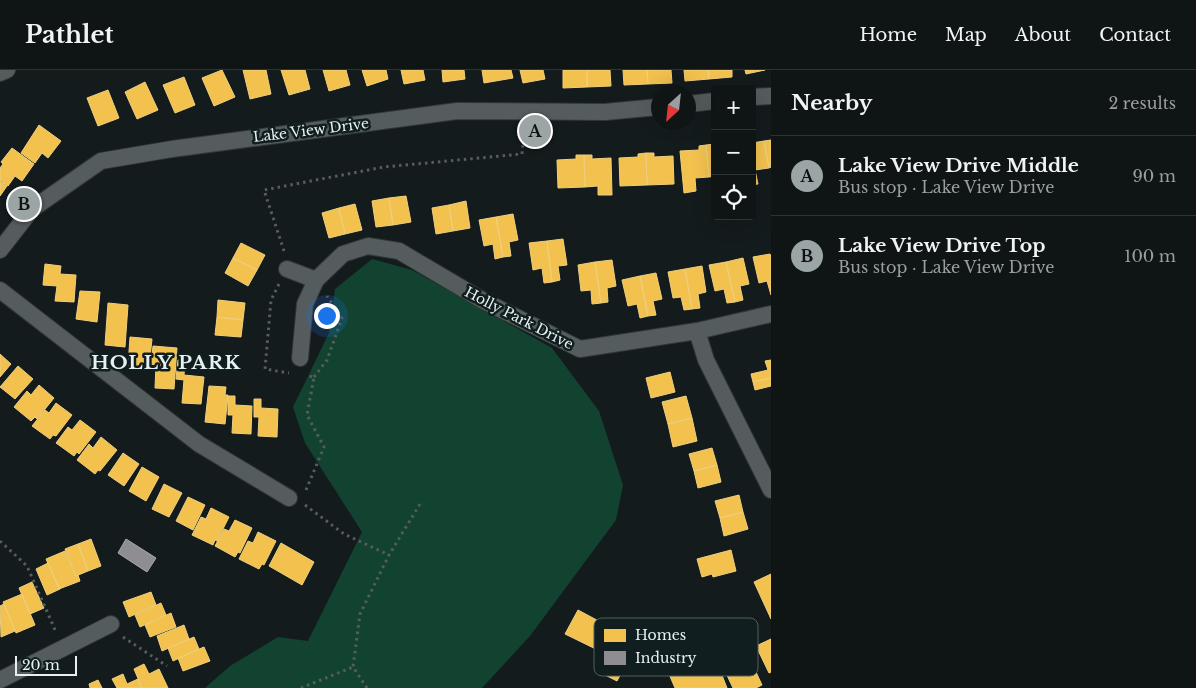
<!DOCTYPE html>
<html lang="en">
<head>
<meta charset="utf-8">
<style>
  body { margin:0; font-family:"Libre Baskerville",serif; background:#1d2122; color:#f1f3f6 }
  .controls { position:absolute; right:15px; top:15px; display:grid; overflow:hidden; border-radius:5px; box-shadow:0 5px 20px #0002 }
  .controls button { width:45px; height:45px; display:grid; place-items:center; padding:0; border:0; border-bottom:1px solid #2f3334; background:#0f1415; color:#f1f3f6; font:25px sans-serif }
  .compass { position:absolute; left:651px; top:15px; width:45px; height:45px; border-radius:50%; background:#0f1415; box-shadow:0 5px 20px #0002; rotate:207deg }
  .scale { position:absolute; left:15px; bottom:12px; width:62px; box-sizing:border-box; padding-left:5px; border:2px solid #e6eff1; border-top:0; font-size:14px; line-height:18px; white-space:nowrap; color:#e6eff1; -webkit-text-stroke:4px #101e20; paint-order:stroke }
  .you { position:absolute; left:326px; top:245px; width:18px; height:18px; margin:-12px; border:4px solid #fff; border-radius:50%; background:#1a73e8; box-shadow:0 0 0 8px #1a73e833 }
  .badge { display:grid; place-items:center; width:32px; height:32px; border-radius:50%; background:#9ca5a6; color:#111; font-size:16px; font-weight:700 }
  .pin { position:absolute; translate:-50% -50%; border:2px solid #fff; box-shadow:0 1px 5px #0006 }
  .list { margin:0; padding:0; list-style:none }
  h2 { display:flex; justify-content:space-between; align-items:center; height:65px; margin:0; padding:0 20px; font-size:21px }
  h2 small { font-size:16px; font-weight:400; color:#9b9ea0 }
  .list li { display:grid; grid-template-columns:32px 1fr auto; gap:15px; align-items:center; box-sizing:border-box; height:80px; padding:0 20px; border-top:1px solid #2f3334 }
  .list b { display:block; font-size:19px; white-space:nowrap }
  .list p { margin:0; font-size:16px; white-space:nowrap; color:#9b9ea0 }
  .list em { font-size:16px; font-style:normal; color:#9b9ea0 }
  .icon { flex:none; width:28px; height:28px; fill:none; stroke:currentColor; stroke-width:2; stroke-linecap:round; stroke-linejoin:round }
  .map { position:relative; flex:none; width:771px; height:618px; overflow:hidden }
  header { display:flex; align-items:center; gap:30px; box-sizing:border-box; height:70px; padding:0 25px; background:#0f1415; border-bottom:1px solid #2f3334 }
  header strong { font-size:24px }
  nav { display:flex; gap:28px; margin-inline-start:auto; font-size:18px }
  main { display:flex }
  aside { flex:1; background:#0f1415 }
  .map>svg:first-child { display:block }
</style>
</head>
<body>
<header>
<strong>Pathlet</strong>
<nav><a>Home</a><a>Map</a><a>About</a><a>Contact</a></nav>
</header>
<main>
<div class="map">
<svg width="771" height="618" viewBox="0 0 771 618">
  <rect width="100%" height="100%" fill="#141b1c"/>
  <path fill="#124330" d="M372,189L412,200L552,278L599,341L623,415L616,450L530,566L482,618H205L230,596L278,567L308,571L362,462L305,373L293,337L329,263L335,219Z"/>
  <path fill="#f2c14e" stroke="#eecf7f" d="M222,0L235,27L214,36L202,8Z
    M243,0H266L271,24L250,29Z
    M281,0H305L310,19L289,25Z
    M323,0H346L350,15L329,21Z
    M362,0H386L388,9L367,16Z
    M401,0H423L425,10L404,14Z
    M442,0H464L465,9L443,12Z
    M482,0H511L513,8L484,13Z
    M520,0H543L545,9L523,13Z
    M563,0H587V17L563,18Z
    M587,0H610L611,16L587,17Z
    M623,0H647L648,14L624,15Z
    M647,0H671L672,13L648,14Z
    M684,0H708L709,9L685,11Z
    M708,0H732V7L709,9Z
    M745,0H765L746,4Z
    M184,7L195,35L175,43L163,15Z
    M145,12L158,40L137,49L125,22Z
    M108,20L119,48L98,56L87,28Z
    M39,55L61,71L48,88L42,83L35,93L21,83Z
    M771,70V97L769,98L764,71Z
    M764,71L769,98L755,100L758,114L752,115V73Z
    M714,74L715,106L709,107L706,75Z
    M706,75L709,107L695,108L696,121L684,123L680,81L699,80V76Z
    M12,78L34,94L22,111L15,106L8,116L0,110V98L3,94L1,92Z
    M646,83L647,115L620,116L619,88L638,87V84Z
    M646,83H654V87L673,86L674,114L647,115Z
    M576,85H584L585,117L558,118L557,90L576,89Z
    M584,85H592V89L611,88L612,125H598V116L585,117Z
    M0,111L7,116L0,126Z
    M406,126L411,152L393,155L389,128Z
    M389,128L393,155L376,157L372,131Z
    M466,131L470,158L453,161L449,135Z
    M355,134L362,160L345,164L339,138Z
    M449,135L453,161L436,164L432,138Z
    M339,138L345,164L329,168L322,143Z
    M513,144L518,170L509,172L511,186L503,187L496,147Z
    M496,147L503,187L495,189L493,174L484,176L479,150Z
    M563,169L567,195L558,196L560,210L552,212L547,171Z
    M547,171L552,212L544,213L542,198L533,200L529,173Z
    M241,173L265,185L257,200L233,188Z
    M770,184L771,187V225L767,211L759,213L753,187Z
    M233,188L257,200L248,216L225,203Z
    M743,188L749,214L740,216L743,230L735,232L726,192Z
    M612,190L616,216L607,218L608,232L601,233L595,192Z
    M595,192L601,233L592,234L591,220L581,221L578,195Z
    M726,192L735,232L727,233L724,219L715,221L709,195Z
    M45,194L61,196L60,204L76,205L74,232L55,231L57,216L43,215Z
    M702,196L706,222L698,224L700,238L692,239L685,199Z
    M685,199L692,239L684,240L681,227L673,228L668,202Z
    M656,203L662,229L653,231L656,245L648,246L640,206Z
    M640,206L648,246L640,248L637,234L628,236L622,210Z
    M80,221L100,222L97,252L76,249Z
    M218,230L245,233L243,250L217,247Z
    M108,233L128,235L125,277L105,275Z
    M217,247L243,250L241,267L215,265Z
    M130,267L152,269L149,298L128,296Z
    M153,276L177,278L174,319L155,318L156,295L151,294Z
    M0,284L11,294L0,307Z
    M178,290L185,291L184,305L204,307L201,334L182,333L184,310L176,309Z
    M771,290V308L753,312L751,304L768,300L765,291Z
    M18,296L33,309L15,329L0,317Z
    M670,302L675,322L651,328L646,308Z
    M771,308V316L755,320L753,312Z
    M39,315L54,328L37,349L35,347L31,351L14,337L27,321L31,325Z
    M209,316L226,317L225,325H228L225,354L205,352Z
    M228,326H235V335L252,336L251,364L232,363L233,345H228Z
    M686,326L692,348L668,354L662,332Z
    M254,329H261V338L278,339L277,367L258,366L259,347H254Z
    M56,333L72,345L56,366L53,365L50,369L32,356L45,340L49,343Z
    M692,348L697,371L673,377L668,354Z
    M80,350L96,362L79,384L77,382L74,386L56,373L68,357L72,360Z
    M101,367L117,380L100,401L98,400L95,404L77,390L89,374L93,378Z
    M712,378L717,395L694,401L689,384Z
    M123,383L139,394L124,416L108,405Z
    M717,395L721,412L698,418L694,401Z
    M142,397L159,407L146,431L129,421Z
    M164,414L182,423L169,447L152,439Z
    M739,425L743,442L720,448L715,431Z
    M188,427L205,435L193,460L176,451Z
    M211,438L229,447L217,471L215,470L213,475L192,465L201,447L206,449Z
    M743,442L748,459L724,466L720,448Z
    M235,450L252,458L240,483L238,482L235,487L215,476L224,459L229,461Z
    M258,462L276,471L264,495L262,494L259,499L239,489L248,471L253,473Z
    M91,469L101,496L88,501L78,474Z
    M281,473L314,492L302,515L269,496Z
    M78,474L88,501L76,506L65,479Z
    M731,480L736,501L713,507L712,504L702,507L697,489Z
    M65,481L76,506L78,505L80,511L59,519L46,489Z
    M48,493L60,519L47,525L36,499Z
    M771,504V549L754,512Z
    M32,512L44,538L30,544L19,518Z
    M151,522L156,535L129,547L123,532Z
    M22,524L35,555L16,563L3,532Z
    M161,533L166,545L140,557L135,545Z
    M4,534L15,561L1,567L0,536Z
    M578,540L638,572L617,611L599,602L608,585L565,564Z
    M171,543L176,557L150,567L145,555Z
    M184,555L189,569L162,581L157,566Z
    M194,567L199,579L173,591L168,578Z
    M771,569V602L769,603L756,576Z
    M204,577L210,591L183,601L178,588Z
    M709,587L713,597L718,595L727,618H675L669,604Z
    M749,587L762,615L756,618H733L724,599Z
    M144,594L149,604L159,599L168,618H142L134,599Z
    M123,604L127,614L138,609L142,618H117L112,609Z
    M98,610L102,618H90L89,614Z"/>
  <path fill="#8d8d92" stroke="#a8aaae" d="M126,469L156,488L147,502L118,483Z"/>
  <g fill="none" stroke-linecap="round" stroke-linejoin="round">
    <g stroke="#323738" stroke-width="18">
      <path id="street" d="M0,3L7,0
        M752,27L771,26
        M688,34L715,31
        M0,180L32,139L101,91L172,79L457,41L605,42L658,37
        M287,199L316,210L343,184L368,176L399,181L482,230L580,279L697,261L771,244
        M0,220L199,374L289,428
        M697,261L706,290L771,420
        M300,288L305,234L316,210
        M0,610L111,554"/>
    </g>
    <path stroke="#575c5d" stroke-width="3" stroke-dasharray="2.5 4" stroke-linecap="butt" d="M284,181L264,120L384,97L522,84L524,60
      M279,214L271,230L265,299L289,303
      M314,307L327,290L342,248L327,226
      M306,420L324,377L307,345L314,307L307,306
      M305,435L344,464L389,485
      M0,471L27,496L56,562
      M123,567L167,596
      M301,618L353,597
      M367,618L353,597L360,544L389,485L420,434"/>
    <use href="#street" stroke="#555c5d" stroke-width="16"/>
  </g>
  <g text-anchor="middle" stroke-width="5" stroke-linejoin="round" paint-order="stroke">
    <g font-size="14" fill="#e6eff1" stroke="#101e20">
      <text transform="translate(311 60) rotate(-7)" y="5">Lake View Drive</text>
      <text transform="translate(519 248) rotate(27)" y="5">Holly Park Drive</text>
    </g>
    <g font-size="19" font-weight="bold" letter-spacing="1" fill="#e6eff1" stroke="#101e20">
      <text x="166" y="299">HOLLY PARK</text>
    </g>
  </g>
  <rect x="594" y="548" width="164" height="58" rx="8" fill="#101e20" stroke="#505d5f" stroke-width="1"/>
  <rect x="604" y="559" width="22" height="13" fill="#f2c14e"/>
  <rect x="604" y="581" width="22" height="14" fill="#8d8d92"/>
  <g font-size="14" fill="#e6eff1">
    <text x="635" y="570">Homes</text>
    <text x="635" y="593">Industry</text>
  </g>
</svg>
<div class="controls">
<button>+</button>
<button>−</button>
<button><svg class="icon" aria-label="locate" viewBox="0 0 24 24"><circle cx="12" cy="12" r="6"/><path d="M12 2v4M12 18v4M2 12h4M18 12h4"/></svg></button>
</div>
<svg class="compass" viewBox="-18 -18 36 36"><path d="M0-13l5 13h-10z" fill="#e53935"/><path d="M0 13l5-13h-10z" fill="#9b9ea0"/></svg>
<div class="scale">20 m</div>
<div class="you"></div>
<div class="pin badge" style="left:535px;top:61px">A</div>
<div class="pin badge" style="left:24px;top:134px">B</div>
</div>
<aside>
<h2>Nearby<small>2 results</small></h2>
<ul class="list">
<li><span class="badge">A</span><div><b>Lake View Drive Middle</b><p>Bus stop · Lake View Drive</p></div><em>90 m</em></li>
<li><span class="badge">B</span><div><b>Lake View Drive Top</b><p>Bus stop · Lake View Drive</p></div><em>100 m</em></li>
</ul>
</aside>
</main>
</body>
</html>
